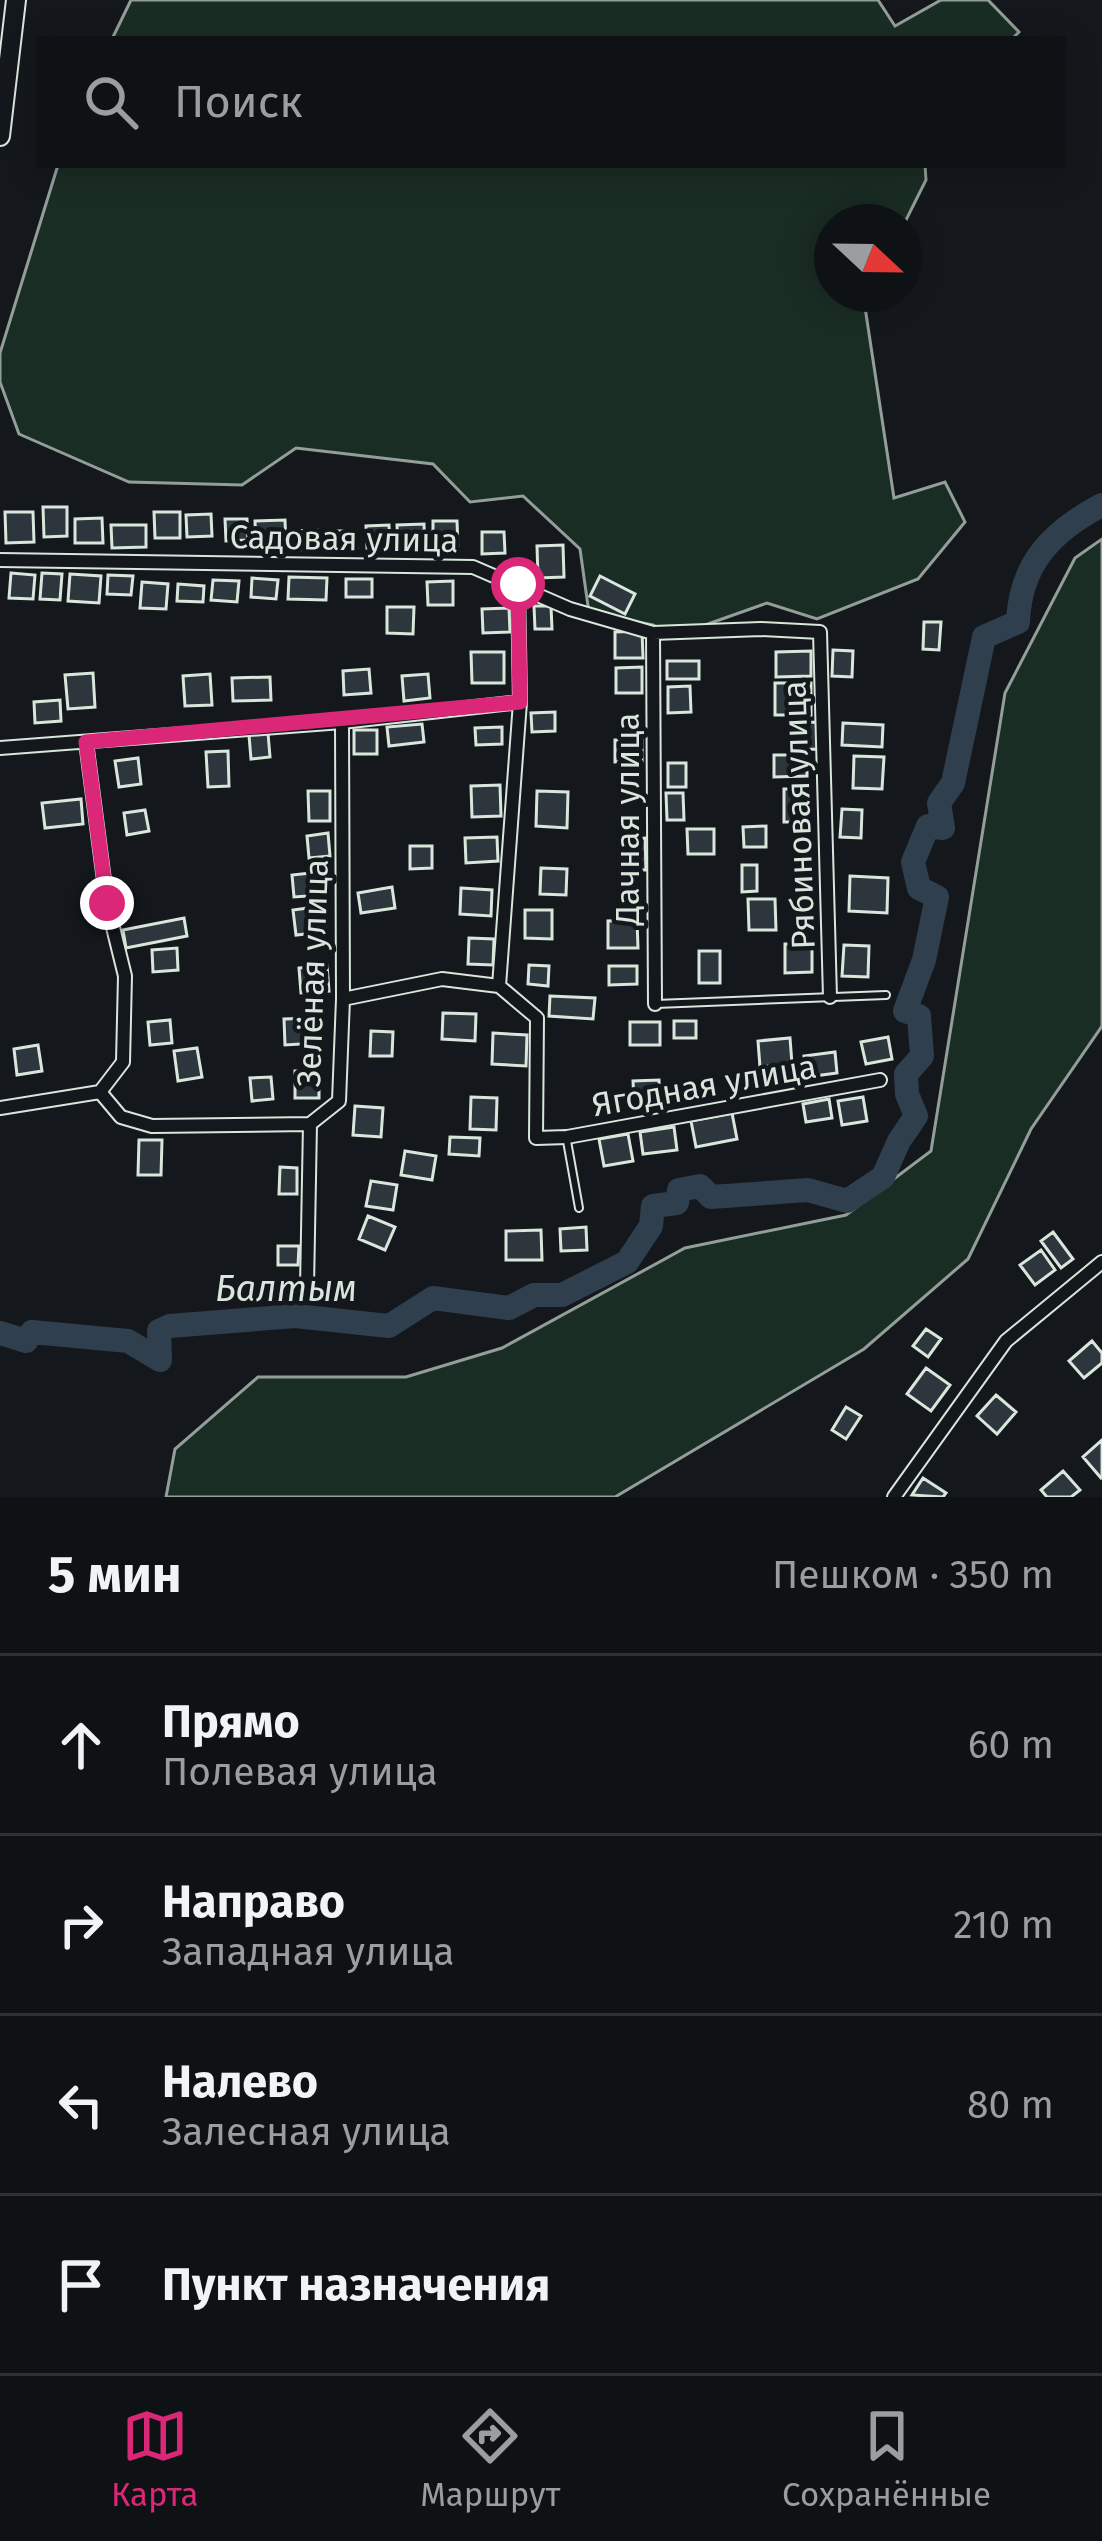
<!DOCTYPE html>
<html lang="ru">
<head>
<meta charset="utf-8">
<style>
  body { margin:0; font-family:"Fira Sans",sans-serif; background:#181b1e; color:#f1f3f6 }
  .compass { position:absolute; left:814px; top:204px; width:108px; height:108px; border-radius:50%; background:#0f1215; box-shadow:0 6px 30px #0003; rotate:112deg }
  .stop { position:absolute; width:36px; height:36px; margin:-27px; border:9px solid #db2777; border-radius:50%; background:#fff }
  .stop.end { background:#db2777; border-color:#fff; box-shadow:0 3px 12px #0008 }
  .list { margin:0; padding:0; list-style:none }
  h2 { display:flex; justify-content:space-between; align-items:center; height:156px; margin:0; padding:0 48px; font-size:51px }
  h2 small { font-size:39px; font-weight:400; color:#9b9ea0 }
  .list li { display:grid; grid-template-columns:78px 1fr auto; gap:36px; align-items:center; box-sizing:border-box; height:180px; padding:0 48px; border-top:3px solid #2f3234 }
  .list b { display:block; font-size:45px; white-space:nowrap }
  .list p { margin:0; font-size:39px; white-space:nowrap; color:#9b9ea0 }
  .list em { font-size:39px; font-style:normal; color:#9b9ea0 }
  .icon { flex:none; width:66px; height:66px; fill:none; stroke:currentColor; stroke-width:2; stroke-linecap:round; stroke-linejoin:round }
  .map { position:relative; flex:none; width:1102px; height:1497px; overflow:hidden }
  .search { position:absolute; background:#0f1215; box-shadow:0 6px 30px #0003; left:36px; right:36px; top:36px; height:132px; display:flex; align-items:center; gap:30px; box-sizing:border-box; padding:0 42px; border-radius:0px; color:#9b9ea0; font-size:45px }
  .sheet { height:876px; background:#0f1215 }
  nav { display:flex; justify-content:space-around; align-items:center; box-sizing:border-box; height:168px; border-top:3px solid #2f3234; background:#0f1215; font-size:33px; color:#9b9ea0 }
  nav a { display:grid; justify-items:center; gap:6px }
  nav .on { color:#db2777 }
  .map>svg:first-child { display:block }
</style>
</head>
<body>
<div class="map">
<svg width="1102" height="1497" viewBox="0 0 1102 1497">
  <rect width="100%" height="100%" fill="#14181c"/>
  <path fill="#1a2d24" stroke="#939e99" stroke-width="3" d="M131,0H878L895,26L941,0H988L1019,32L1012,39H112Z
    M58,165H925L926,180L904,224L832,222V294H863L894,498L945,482L965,522L918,579L817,619L767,603L674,636L653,625L589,613L580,549L523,496L470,502L433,464L296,448L242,485L129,482L19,434L0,382V353Z
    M1102,539V1026L1031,1129L968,1259L864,1349L615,1497H166L175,1449L258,1377H406L502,1348L685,1248L846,1215L931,1151L1005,693L1075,558Z"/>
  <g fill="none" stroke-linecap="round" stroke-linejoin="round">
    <path stroke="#2f3f4d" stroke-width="24" d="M0,1333L26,1341L32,1332L128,1341L160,1360L159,1331L170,1326L295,1316L389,1326L433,1298L509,1308L534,1295H562L627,1262L651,1226L653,1206L677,1203L679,1190L700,1186L711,1197L808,1190L847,1201L883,1177L899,1141L916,1116L907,1094L906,1074L922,1056L919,1016L905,1011L924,960L937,897L919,888L913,862L928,826L943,828L939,803L953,783L984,637L1018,622C1020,564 1052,531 1102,505"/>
  </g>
  <path fill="#2c363c" stroke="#d8e6dc" stroke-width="3" d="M43,507H67V536L44,537Z
    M5,512H33L34,542L6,543Z
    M154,512H180V538H155Z
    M211,514L212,536L187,537L186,515Z
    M102,518L103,543H75V519Z
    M225,519H247L248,540L226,541Z
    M285,520L286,546L256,547L255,521Z
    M433,521H457L458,547L433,548Z
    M424,524L425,551H398L397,525Z
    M111,525H146V547L112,548Z
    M389,525L390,548H367L366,526Z
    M317,530V549L293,550V531Z
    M335,531H356L357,548L336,549Z
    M482,532H504L505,553L482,554Z
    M563,545L564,577L538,578L537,546Z
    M11,573L35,575L33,599L9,598Z
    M42,573L62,574L60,600L40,599Z
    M70,574L101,576L99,603L68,601Z
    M108,575L133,576L131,595L107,594Z
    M600,576L635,594L625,614L590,596Z
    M289,577L327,578L326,600L288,599Z
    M252,578L278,580L276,599L251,597Z
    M346,579H372V597H346Z
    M213,580L239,581L237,602L211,600Z
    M453,581V605H428L427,582Z
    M142,582L168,584L166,609L140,608Z
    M178,584L204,586L203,602L177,601Z
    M534,606H551L552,629H535Z
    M387,607H414L413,634L387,633Z
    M509,608L510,632L483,633L482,609Z
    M924,622H941L939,650L923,649Z
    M642,631L643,658H615V632Z
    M833,650L853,651L852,677L832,676Z
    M811,651V676L776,677V652Z
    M471,652H504V683H472Z
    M667,661H699V679H667Z
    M642,667V693H616V668Z
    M369,669L371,693L344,695L343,671Z
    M93,673L95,707L68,709L65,675Z
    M210,674L212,705L185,706L183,676Z
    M428,674L430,698L404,701L402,676Z
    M270,677L271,700L233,701L232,678Z
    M775,683H811V715H775Z
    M690,686L691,712L668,713V687Z
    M60,700L61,721L35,723L34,702Z
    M555,712V731L532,732L531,713Z
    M818,722V749L795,750L794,723Z
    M843,723L883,725L882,747L842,745Z
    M422,724L424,742L389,746L387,727Z
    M502,727V744L476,745L475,728Z
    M354,730H377V754H354Z
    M268,733L270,757L251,759L249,735Z
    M615,740H642V761L615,762Z
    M228,751L229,786L208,787L206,752Z
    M774,755H807V776L774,777Z
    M854,756L884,757L882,789L853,788Z
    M138,758L141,784L119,787L115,761Z
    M668,763H686V787H668Z
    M500,785L501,816L472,817L471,786Z
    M784,789H806L807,822H784Z
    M308,791H330V821H309Z
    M537,791L568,792L567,828L536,826Z
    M666,793H683L684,820H667Z
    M81,799L83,824L45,828L42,803Z
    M842,809L862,810L861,838L840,837Z
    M145,810L149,831L127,835L124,813Z
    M766,826V847H744L743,827Z
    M687,829H714V854H688Z
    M328,833L330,856L309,858L307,836Z
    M497,837L498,861L466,863L465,838Z
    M645,838L646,870H628V839Z
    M410,846H432V868L410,869Z
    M742,865H757V891L742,892Z
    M541,868L567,869L566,895L540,894Z
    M320,872L322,895L294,897L292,875Z
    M850,876L888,878L887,913L849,911Z
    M392,887L395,908L361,913L358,893Z
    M461,888L492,890L491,916L460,914Z
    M748,899H775L776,930H749Z
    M323,906L326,932L296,935L293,910Z
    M525,910H552V939L525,938Z
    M184,918L187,936L126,948L123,930Z
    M637,920L638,948H608V921Z
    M469,938L494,939L493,965L468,964Z
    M785,944H812V972L785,973Z
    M844,945L869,946L868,977L842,976Z
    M177,948L178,970L153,972L152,950Z
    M699,951H720V983H699Z
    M327,965L329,991L301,993L299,968Z
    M529,965L549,966L548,986L528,984Z
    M609,966H637V984L609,985Z
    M550,996L595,998L593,1019L549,1016Z
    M443,1013L476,1014L475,1041L442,1039Z
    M316,1018L317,1043L285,1045L284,1019Z
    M170,1020L172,1043L150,1045L148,1022Z
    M674,1021H696V1038H674Z
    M630,1022H660V1045H630Z
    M371,1031L393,1032L392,1056H370Z
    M493,1033L527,1035L526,1066L492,1064Z
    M888,1037L892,1059L866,1064L861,1042Z
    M790,1038L792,1064L760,1067L758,1041Z
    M38,1045L42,1071L17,1075L14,1049Z
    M197,1048L202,1077L178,1081L174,1051Z
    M835,1052L837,1073L807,1077L804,1056Z
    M295,1071H319V1098H295Z
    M271,1077L273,1099L252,1101L250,1078Z
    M659,1080L660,1101L634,1102L633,1081Z
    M471,1097L497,1098L496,1130L470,1129Z
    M863,1097L867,1121L842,1125L838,1101Z
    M829,1099L832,1118L806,1122L803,1104Z
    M355,1106L383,1108L381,1137L353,1135Z
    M732,1113L737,1139L696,1147L691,1121Z
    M674,1127L677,1150L643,1154L640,1132Z
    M628,1134L633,1161L604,1166L599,1139Z
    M450,1137L480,1138L479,1156L449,1154Z
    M139,1140H162L161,1175H138Z
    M405,1151L436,1156L432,1180L401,1175Z
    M280,1167L297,1168V1194H279Z
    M371,1181L397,1185L393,1210L366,1206Z
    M368,1216L395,1227L385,1250L359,1239Z
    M586,1227L587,1250L561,1251L560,1229Z
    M541,1230L542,1260H506V1231Z
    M1053,1232L1073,1259L1061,1268L1041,1241Z
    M278,1246H299L298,1265H278Z
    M1041,1250L1055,1270L1035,1285L1020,1265Z
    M926,1329L941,1339L928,1357L913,1346Z
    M1092,1341L1102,1353V1363L1084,1378L1069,1361Z
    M926,1368L950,1385L931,1411L907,1394Z
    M996,1395L1016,1412L997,1434L977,1416Z
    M846,1407L861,1416L846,1439L832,1430Z
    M1102,1440V1477L1101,1478L1083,1457Z
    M1063,1471L1080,1490L1071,1497H1047L1041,1490Z
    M923,1478L946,1493L943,1497L912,1495Z"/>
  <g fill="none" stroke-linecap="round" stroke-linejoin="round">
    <g stroke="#d8e6dc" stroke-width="10">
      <path id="service" d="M656,1004L886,995
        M567,1141L579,1208"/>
    </g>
    <g stroke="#d8e6dc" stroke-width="16">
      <path id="minor" d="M0,560L473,567L570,609L653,633L761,629L820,632L830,997
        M518,585L520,702L499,986L537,1018L536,1138L567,1137L880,1080
        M653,633L655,1004
        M86,742L107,903L125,976L123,1062L100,1092
        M0,748L342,722L520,702
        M343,999L442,979L499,986
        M0,1108L100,1092L121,1117L152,1126L310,1124
        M307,1287L310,1124L339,1101L343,999L342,722
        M894,1497L1006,1341L1102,1262"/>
    </g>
    <g stroke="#d8e6dc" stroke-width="22">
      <path id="secondary" d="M0,136L16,0"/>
    </g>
    <use href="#service" stroke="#14181c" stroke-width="6"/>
    <use href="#minor" stroke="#14181c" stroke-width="12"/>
    <use href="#secondary" stroke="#14181c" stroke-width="18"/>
  </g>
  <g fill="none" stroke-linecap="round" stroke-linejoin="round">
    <path stroke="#db2777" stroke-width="15" d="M107,903L86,742L520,702L518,584"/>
  </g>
  <g text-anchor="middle" stroke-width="9" stroke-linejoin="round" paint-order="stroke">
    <g font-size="33" fill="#d8e6dc" stroke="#14181c">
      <text transform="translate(344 538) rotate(1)" y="12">Садовая улица</text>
      <text transform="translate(798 815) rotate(-92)" y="12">Рябиновая улица</text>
      <text transform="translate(627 819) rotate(-90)" y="12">Дачная улица</text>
      <text transform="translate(312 973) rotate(-88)" y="12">Зелёная улица</text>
      <text transform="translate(704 1085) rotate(-10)" y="12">Ягодная улица</text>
    </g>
    <g font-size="36" font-style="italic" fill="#d8e6dc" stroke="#14181c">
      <text x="286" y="1301">Балтым</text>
    </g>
  </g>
</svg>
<svg class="compass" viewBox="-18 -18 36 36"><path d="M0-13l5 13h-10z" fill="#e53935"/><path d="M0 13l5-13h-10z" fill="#9b9ea0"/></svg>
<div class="stop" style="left:518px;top:584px"></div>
<div class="stop end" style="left:107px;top:903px"></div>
<div class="search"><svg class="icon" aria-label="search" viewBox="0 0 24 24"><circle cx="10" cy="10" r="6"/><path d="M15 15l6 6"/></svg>Поиск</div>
</div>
<section class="sheet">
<h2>5 мин<small>Пешком · 350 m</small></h2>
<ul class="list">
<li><svg class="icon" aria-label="ahead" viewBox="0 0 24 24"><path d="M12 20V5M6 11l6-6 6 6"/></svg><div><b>Прямо</b><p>Полевая улица</p></div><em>60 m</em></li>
<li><svg class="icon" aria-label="right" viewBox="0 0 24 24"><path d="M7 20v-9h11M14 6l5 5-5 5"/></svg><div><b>Направо</b><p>Западная улица</p></div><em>210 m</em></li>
<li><svg class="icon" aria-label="left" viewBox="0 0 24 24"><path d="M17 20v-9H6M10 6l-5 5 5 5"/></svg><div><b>Налево</b><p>Залесная улица</p></div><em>80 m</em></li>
<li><svg class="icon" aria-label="arrive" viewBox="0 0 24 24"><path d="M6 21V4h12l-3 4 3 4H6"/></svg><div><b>Пункт назначения</b></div></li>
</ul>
</section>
<nav>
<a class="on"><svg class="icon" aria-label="map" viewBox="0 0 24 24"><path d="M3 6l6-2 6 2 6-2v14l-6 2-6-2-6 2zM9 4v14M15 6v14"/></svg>Карта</a>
<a><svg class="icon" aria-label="directions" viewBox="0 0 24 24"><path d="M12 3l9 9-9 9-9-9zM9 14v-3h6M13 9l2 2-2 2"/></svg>Маршрут</a>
<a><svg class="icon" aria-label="saved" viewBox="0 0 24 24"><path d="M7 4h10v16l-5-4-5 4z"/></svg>Сохранённые</a>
</nav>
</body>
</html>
